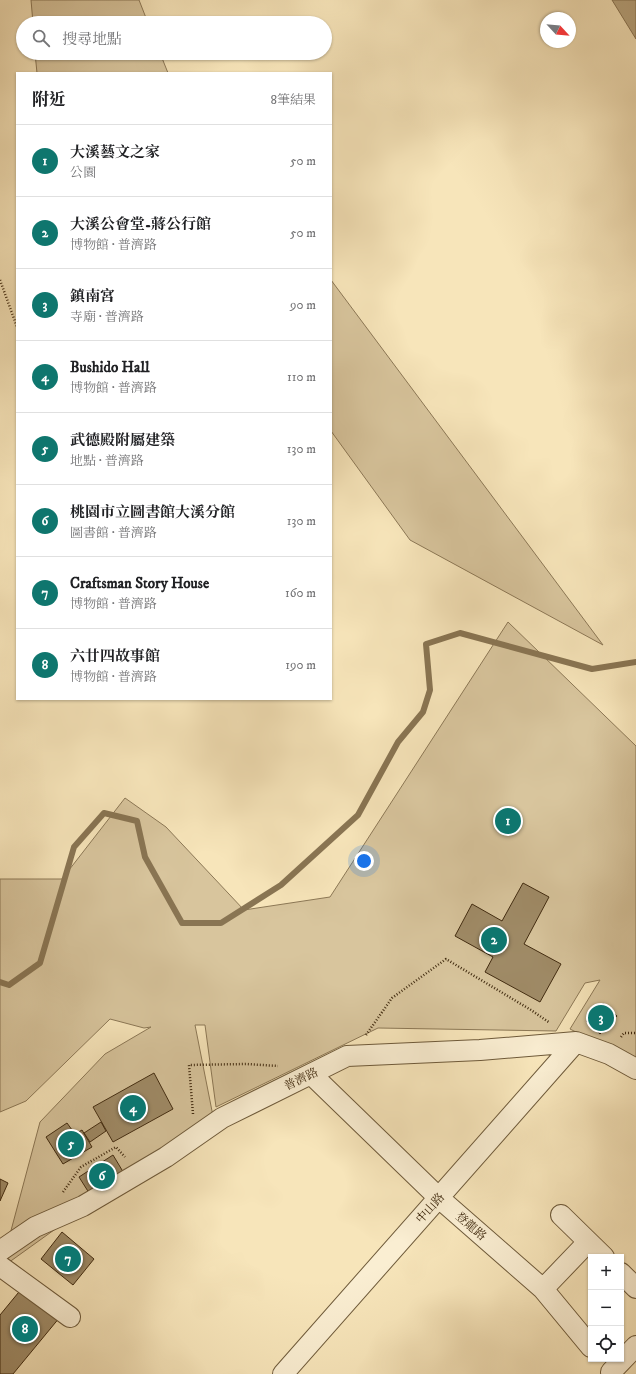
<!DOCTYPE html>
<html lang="zh-TW">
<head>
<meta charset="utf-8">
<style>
  body { margin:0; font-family:"IM FELL DW Pica","Noto Serif TC",serif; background:#f6f6f6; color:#202124 }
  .controls { position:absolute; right:12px; bottom:12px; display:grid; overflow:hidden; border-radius:0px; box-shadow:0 1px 3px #0004 }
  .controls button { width:36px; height:36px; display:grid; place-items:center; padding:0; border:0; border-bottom:1px solid #e0e0e0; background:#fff; color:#202124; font:20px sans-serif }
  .compass { position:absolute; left:540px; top:12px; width:36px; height:36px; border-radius:50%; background:#fff; box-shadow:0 1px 3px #0004; rotate:116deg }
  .you { position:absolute; left:364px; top:861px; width:14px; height:14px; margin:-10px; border:3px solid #fff; border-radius:50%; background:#1a73e8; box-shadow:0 0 0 6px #1a73e833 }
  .badge { display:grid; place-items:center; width:26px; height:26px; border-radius:50%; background:#0f766e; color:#fff; font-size:13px; font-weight:700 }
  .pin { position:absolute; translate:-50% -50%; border:2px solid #fff; box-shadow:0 1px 4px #0006 }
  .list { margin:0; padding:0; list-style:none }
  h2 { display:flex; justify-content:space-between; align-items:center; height:52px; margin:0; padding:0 16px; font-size:17px }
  h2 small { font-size:13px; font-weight:400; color:#757577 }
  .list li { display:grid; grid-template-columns:26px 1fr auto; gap:12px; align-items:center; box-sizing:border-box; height:72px; padding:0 16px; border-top:1px solid #e0e0e0 }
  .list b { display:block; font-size:15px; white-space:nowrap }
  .list p { margin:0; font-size:13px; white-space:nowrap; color:#757577 }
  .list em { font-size:13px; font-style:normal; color:#757577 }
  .icon { flex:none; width:22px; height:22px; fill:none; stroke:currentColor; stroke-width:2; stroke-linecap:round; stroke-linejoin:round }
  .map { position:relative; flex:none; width:636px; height:1374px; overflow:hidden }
  .search { position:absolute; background:#fff; box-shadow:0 1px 3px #0004; left:16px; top:16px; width:316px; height:44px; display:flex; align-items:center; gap:10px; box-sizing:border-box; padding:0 14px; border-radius:22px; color:#757577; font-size:15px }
  .panel { position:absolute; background:#fff; box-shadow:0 1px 3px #0004; left:16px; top:72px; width:316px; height:628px; border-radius:0px }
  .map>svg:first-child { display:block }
</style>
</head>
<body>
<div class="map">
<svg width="636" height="1374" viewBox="0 0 636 1374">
  <rect width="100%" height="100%" fill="#f7e5ba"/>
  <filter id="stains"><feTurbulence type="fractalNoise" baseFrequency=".005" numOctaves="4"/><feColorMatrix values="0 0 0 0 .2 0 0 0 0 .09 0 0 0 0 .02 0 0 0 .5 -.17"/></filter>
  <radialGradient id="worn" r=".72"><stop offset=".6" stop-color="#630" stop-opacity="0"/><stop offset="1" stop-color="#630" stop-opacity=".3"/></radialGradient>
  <path fill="#d8c59d" stroke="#8c7856" d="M31,0H139L148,23H33Z
    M35,53H160L168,73H37Z
    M331,280L603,645L410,540L331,431Z
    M508,622L636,746V1062L570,1029L600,980L585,983L556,1031L378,1028L216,1107L205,1025H195L213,1116L1,1268L40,1122L105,1054L151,1027L144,1028L110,1019L26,1101L0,1112V879H62L125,798L166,827L244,910L330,897Z"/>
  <path fill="#b9a680" stroke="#897553" d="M612,0H636V39Z"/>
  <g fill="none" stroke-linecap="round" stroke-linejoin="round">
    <path stroke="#897553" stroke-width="6" d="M0,982L9,985L40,963L74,847L104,813L137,821L145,857L182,923H221L281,885L358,815L398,742L423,712L430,690L426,644L460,633L592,669L636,662"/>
  </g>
  <path fill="#a08c68" stroke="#412b10" d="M523,883L549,897L524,944L561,964L540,1002L485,972L493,957L455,936L472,904L502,921Z
    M603,1003L617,1016L600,1034L586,1021Z
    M154,1073L173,1109L113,1142L93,1107Z
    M101,1122L106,1131L90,1142L84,1133Z
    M67,1123L75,1134L82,1130L92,1147L63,1164L46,1137Z
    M113,1155L125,1175L91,1196L79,1177Z
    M0,1179L8,1183L0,1201Z
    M62,1232L94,1259L73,1285L41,1259Z
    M23,1287L60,1317L13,1374H0V1315Z"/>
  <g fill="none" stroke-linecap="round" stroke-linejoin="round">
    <g stroke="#6e5a3a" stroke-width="22">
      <path id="minor" d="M311,1074L439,1198L543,1289L591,1347
        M561,1215L604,1257
        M0,1251L35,1227L83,1206L166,1157L222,1118L347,1056L480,1050L576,1042L609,1054L636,1069
        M0,1266L70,1317
        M621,1273L636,1288
        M543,1289L588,1242
        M611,1372L636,1346
        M283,1374L576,1042"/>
    </g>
    <path stroke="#412b10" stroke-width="2.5" stroke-dasharray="1 2" stroke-linecap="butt" d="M0,280L17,327
      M366,1035L392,998L446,959L531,1010L550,1023
      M621,1037L624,1033H636
      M193,1114L189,1065L246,1064L278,1066
      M63,1192L81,1167L116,1147L125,1157"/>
    <use href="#minor" stroke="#faeed2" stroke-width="20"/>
  </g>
  <g text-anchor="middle" stroke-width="3" stroke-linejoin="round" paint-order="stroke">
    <g font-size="12" fill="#412b10" stroke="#faeed2">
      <text transform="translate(301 1079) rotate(-26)" y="4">普濟路</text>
      <text transform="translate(430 1208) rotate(-48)" y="4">中山路</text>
      <text transform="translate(471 1226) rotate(41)" y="4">登龍路</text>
    </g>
  </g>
  <rect width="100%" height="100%" filter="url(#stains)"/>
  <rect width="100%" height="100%" fill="url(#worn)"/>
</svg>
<div class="controls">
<button>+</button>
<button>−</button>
<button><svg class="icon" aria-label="locate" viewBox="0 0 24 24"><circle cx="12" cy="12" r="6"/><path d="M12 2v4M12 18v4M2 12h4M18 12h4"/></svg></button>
</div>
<svg class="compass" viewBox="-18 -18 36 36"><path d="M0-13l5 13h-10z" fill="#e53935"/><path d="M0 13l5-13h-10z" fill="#757577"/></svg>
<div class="you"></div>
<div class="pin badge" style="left:508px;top:821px">1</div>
<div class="pin badge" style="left:494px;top:940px">2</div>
<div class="pin badge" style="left:601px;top:1018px">3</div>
<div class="pin badge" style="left:133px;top:1108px">4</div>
<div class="pin badge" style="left:71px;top:1144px">5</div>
<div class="pin badge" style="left:102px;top:1176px">6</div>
<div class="pin badge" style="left:68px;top:1259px">7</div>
<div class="pin badge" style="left:25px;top:1329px">8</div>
<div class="search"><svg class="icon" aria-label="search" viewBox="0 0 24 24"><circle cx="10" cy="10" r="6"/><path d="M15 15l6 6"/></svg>搜尋地點</div>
<section class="panel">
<h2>附近<small>8筆結果</small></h2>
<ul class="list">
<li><span class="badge">1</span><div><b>大溪藝文之家</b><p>公園</p></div><em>50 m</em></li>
<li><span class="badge">2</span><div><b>大溪公會堂-蔣公行館</b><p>博物館 · 普濟路</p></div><em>50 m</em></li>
<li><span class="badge">3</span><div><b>鎮南宮</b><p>寺廟 · 普濟路</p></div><em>90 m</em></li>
<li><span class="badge">4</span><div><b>Bushido Hall</b><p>博物館 · 普濟路</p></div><em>110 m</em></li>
<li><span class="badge">5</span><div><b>武德殿附屬建築</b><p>地點 · 普濟路</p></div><em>130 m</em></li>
<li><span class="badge">6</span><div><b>桃園市立圖書館大溪分館</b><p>圖書館 · 普濟路</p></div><em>130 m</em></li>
<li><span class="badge">7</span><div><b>Craftsman Story House</b><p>博物館 · 普濟路</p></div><em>160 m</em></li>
<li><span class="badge">8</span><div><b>六廿四故事館</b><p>博物館 · 普濟路</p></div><em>190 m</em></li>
</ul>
</section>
</div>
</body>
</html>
